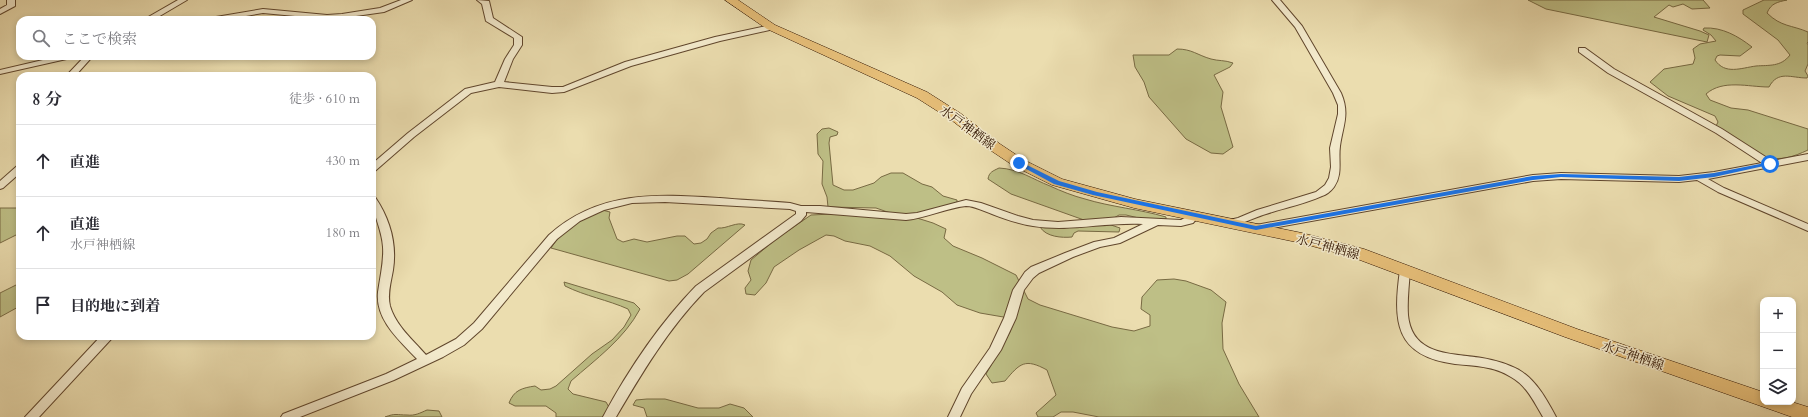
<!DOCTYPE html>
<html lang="ja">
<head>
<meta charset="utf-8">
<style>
  body { margin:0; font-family:Cardo,"Noto Serif JP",serif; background:#f2f2f3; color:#2b2b33 }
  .controls { position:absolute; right:12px; bottom:12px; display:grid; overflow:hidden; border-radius:8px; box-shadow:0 2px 6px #0003 }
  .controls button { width:36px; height:36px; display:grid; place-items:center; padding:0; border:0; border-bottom:1px solid #e1e1e2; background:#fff; color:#2b2b33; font:20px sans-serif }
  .stop { position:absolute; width:12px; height:12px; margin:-9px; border:3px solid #1a73e8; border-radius:50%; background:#fff }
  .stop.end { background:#1a73e8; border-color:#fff; box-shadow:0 1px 4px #0008 }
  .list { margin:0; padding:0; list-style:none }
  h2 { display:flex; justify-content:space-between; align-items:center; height:52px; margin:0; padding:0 16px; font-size:17px }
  h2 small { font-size:13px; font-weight:400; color:#7c7c81 }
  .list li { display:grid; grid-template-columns:26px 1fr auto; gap:12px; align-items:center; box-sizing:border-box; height:72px; padding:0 16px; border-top:1px solid #e1e1e2 }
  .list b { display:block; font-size:15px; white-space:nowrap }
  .list p { margin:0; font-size:13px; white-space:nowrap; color:#7c7c81 }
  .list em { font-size:13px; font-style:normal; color:#7c7c81 }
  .icon { flex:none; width:22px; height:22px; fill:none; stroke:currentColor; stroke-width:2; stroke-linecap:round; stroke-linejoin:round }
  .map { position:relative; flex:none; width:1808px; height:417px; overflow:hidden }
  .search { position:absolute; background:#fff; box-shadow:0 2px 6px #0003; left:16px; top:16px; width:360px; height:44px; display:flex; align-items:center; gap:10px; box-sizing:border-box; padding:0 14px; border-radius:12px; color:#7c7c81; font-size:15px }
  .panel { position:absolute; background:#fff; box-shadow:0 2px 6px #0003; left:16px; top:72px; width:360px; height:268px; border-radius:12px }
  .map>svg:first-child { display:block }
</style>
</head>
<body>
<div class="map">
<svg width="1808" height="417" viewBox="0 0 1808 417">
  <rect width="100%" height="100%" fill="#ebddaf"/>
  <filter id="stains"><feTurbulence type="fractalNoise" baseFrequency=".005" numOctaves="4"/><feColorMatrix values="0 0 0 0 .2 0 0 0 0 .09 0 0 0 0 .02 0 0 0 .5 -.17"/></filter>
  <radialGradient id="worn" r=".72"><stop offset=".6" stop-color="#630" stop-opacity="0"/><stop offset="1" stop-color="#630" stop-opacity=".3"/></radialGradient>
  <path fill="#bebf86" stroke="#786a43" d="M1528,0H1703L1710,8L1692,9L1683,4L1673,7L1669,5L1654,17L1700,31L1709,35L1707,42L1546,9Z
    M1764,0H1787C1778,2 1771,3 1767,13C1781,27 1792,25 1808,32V42L1807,43L1808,45V64L1805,71L1808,76L1807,78C1791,78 1778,70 1769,87C1748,87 1723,79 1706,94L1710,100L1731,108L1748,110L1808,129V150C1793,157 1781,161 1764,157L1716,126L1718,122L1715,116L1668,96L1650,82L1664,69L1693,64L1695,58L1693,49L1700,44L1716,41L1711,35L1703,30L1704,28C1722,27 1738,36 1752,47L1740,56L1720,55L1717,56L1715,60C1725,75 1741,68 1756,66C1769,65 1781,67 1790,55L1778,40L1743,14V10Z
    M1177,49C1192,49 1197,55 1211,59C1218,61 1225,60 1233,63L1230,67L1214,75L1223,92L1221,107L1233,147L1223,154L1211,153L1186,139L1149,97L1144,82L1135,67L1133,55H1169Z
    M829,128L838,132L837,135L830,137L829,143L833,185L844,190H853L874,183L881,177L891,173H903L922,184L932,187L943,196L957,200V203L918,214L896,215L876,208L828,207L827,197L822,184L823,161L818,154L817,134L822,129Z
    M999,168C1019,169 1032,179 1050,186C1061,191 1073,196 1085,199C1111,207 1139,209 1166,217V219H1143L1126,215H1119L1105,223L1120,228L1119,232L1078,231L1074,233L1072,237C1062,238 1046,237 1040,227L1084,221V220L1011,194L988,179C989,172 993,171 999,168Z
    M0,208H20V233L0,243Z
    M602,210L610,212L609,218L617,239L623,242L634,239L647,242L677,236H685L694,244L701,243L707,239L711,233L718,228C727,229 737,221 745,225L688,274L677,280L669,281L551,248C562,229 583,219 602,210Z
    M832,214L917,218L933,223L946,229L944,238L953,246L982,258L1016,275L1028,299L1040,305L1112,327L1134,331L1150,326V315L1141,309L1142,297L1157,280L1174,279L1186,281L1211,290L1226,302L1222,323L1223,349L1239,384L1259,417H1099L1073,412H1061L1053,417H1038L1036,413L1056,395L1047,370C1025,358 1020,363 1005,381L992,383L986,374L1010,332L1015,319L980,313L957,305L942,292L914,276L890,256L870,246L845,241L834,236L826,235L799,250L774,267L766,283L755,295L746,294L745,288L751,280L748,271L751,260L776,239L811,215Z
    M564,282L634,303L640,309C624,339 596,359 571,381L568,389L573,394L606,402L610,409L605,417H556V413L546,406H515L509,403C514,390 522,388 535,386L541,390L550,389L556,386L592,354L612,340L624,327L631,315L628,309C608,300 585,296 565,286Z
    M20,283V306L0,317V293Z
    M647,399H665L698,408H719L730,404L744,408L753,417H647L644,408L633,405L636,400Z
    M427,410L439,411L442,417H385C395,413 397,415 407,415C415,416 420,413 427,410Z"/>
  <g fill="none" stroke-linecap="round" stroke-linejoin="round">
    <g stroke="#60462c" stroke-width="2">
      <path id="street" d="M7,0H15V6L0,14V9L7,5Z
        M178,0H187L153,20H143Z
        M401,0H412L384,12L342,18L327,19L263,13L223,20H206L210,18L263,9L327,15L342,14L380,8Z
        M477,0L489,1L493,18L522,37V45L513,59L504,82L552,87H563L625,62L715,37L771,25L775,27L774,29L720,41L631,66L564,92L552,93L499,87L471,93L414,137L375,171L372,172V164L408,133L465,89L495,82L505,59L514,45V38L486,21L482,4Z
        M1272,0H1280L1302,26L1341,93C1350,114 1343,125 1340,146C1338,161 1343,174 1334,187C1331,191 1326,195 1322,196C1304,204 1284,208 1266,214C1253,218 1243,224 1229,226L1224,223L1225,221L1238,218L1257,210L1316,192L1325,185L1329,178L1331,167L1330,148L1338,114V105L1333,93L1295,27Z
        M1579,48H1585L1614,69L1722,129L1772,161L1808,154V160L1708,179L1724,188L1808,224V231L1718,192L1697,180L1679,182L1561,179L1533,181L1256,231L1251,228L1256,225L1533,175L1561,173L1679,176L1714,172L1762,163L1716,133L1608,73L1579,52Z
        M60,56H75L71,58L0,74V70Z
        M85,56H93L75,76H66Z
        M20,165V173L3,188L0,189V181L17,166Z
        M372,196L375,197C390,219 397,244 393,270C391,282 387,294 390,306C396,326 413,340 426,355L456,339L474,323L549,235C599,190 657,194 720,198C743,200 767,201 790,203L801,206H820L906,214L917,213L966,200L981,203L1018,216L1033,220L1058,222L1121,217L1181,220L1194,213L1199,216L1193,223L1181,226L1158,225L1120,243L1100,247L1073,257L1039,273L1033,278L1024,290L1016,318L1001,350L971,394L960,417H948L962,388L990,348L1004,318L1013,290L1025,272L1031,267L1065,253L1094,242L1114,238L1143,224C1106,222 1069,232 1033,226C1019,224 1005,219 992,214C984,211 974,206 966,206C947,208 926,218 906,220L806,212V215L801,221L704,292C668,329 642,373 616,417H603C627,372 660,323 696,286L796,214V211L790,209L665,202L632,203L604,210L580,221L557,239L482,329L464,345L443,357L394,380L300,417H281L283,414L386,374L417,359C400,341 375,320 378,292C380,277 384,262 383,247C382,229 372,213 372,196Z
        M1405,266L1410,270C1409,285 1407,300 1408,315C1412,356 1451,353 1482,358C1494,360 1508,364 1519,370C1536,380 1547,400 1556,417H1543C1534,402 1527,386 1511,377C1494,366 1475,366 1455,364C1394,356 1393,321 1400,270Z
        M101,336H114L39,417H25Z"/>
    </g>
    <g stroke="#311400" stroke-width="1">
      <path id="primary" d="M725,0H738L775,25L927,92L960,113L1000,144L1024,160L1062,179L1135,199L1302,233L1364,249L1577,329L1763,392V402H1792L1808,407V417H1792L1565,337L1352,257L1301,243L1134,208L1052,185L1014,166L990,150L950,119L917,98L767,29Z"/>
    </g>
    <use href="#street" fill="#f2e9cb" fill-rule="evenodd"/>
    <use href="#primary" fill="#e6be78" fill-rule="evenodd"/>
  </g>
  <path fill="#1a73e8" d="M1017,162H1021L1059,181L1097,192L1256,226L1533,176L1561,174L1679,177L1714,173L1770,162L1773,164L1714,177L1679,181L1561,177L1533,180L1256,230L1093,195L1054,184L1017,164Z"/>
  <g text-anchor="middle" stroke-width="3" stroke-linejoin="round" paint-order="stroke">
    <g font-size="13" fill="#311400" stroke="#f2e9cb">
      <text transform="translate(968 127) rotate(36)" y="5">水戸神栖線</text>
      <text transform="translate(1328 246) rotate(15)" y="5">水戸神栖線</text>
      <text transform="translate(1633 355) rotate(19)" y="5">水戸神栖線</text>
    </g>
  </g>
  <rect width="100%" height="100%" filter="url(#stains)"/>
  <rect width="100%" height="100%" fill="url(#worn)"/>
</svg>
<div class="controls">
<button>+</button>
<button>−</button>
<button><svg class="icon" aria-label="layers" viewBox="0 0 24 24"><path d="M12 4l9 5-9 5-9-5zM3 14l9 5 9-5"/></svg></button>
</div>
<div class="stop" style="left:1770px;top:164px"></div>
<div class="stop end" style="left:1019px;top:163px"></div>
<div class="search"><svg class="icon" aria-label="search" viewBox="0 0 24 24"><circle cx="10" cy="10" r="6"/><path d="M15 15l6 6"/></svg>ここで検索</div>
<section class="panel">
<h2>8 分<small>徒歩 · 610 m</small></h2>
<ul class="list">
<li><svg class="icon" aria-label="ahead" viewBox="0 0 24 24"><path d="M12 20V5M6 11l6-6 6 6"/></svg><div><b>直進</b></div><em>430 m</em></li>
<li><svg class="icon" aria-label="ahead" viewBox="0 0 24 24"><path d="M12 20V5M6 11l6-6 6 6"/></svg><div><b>直進</b><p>水戸神栖線</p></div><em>180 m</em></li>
<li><svg class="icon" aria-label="arrive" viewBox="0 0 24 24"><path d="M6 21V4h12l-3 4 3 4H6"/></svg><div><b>目的地に到着</b></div></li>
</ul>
</section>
</div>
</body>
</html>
